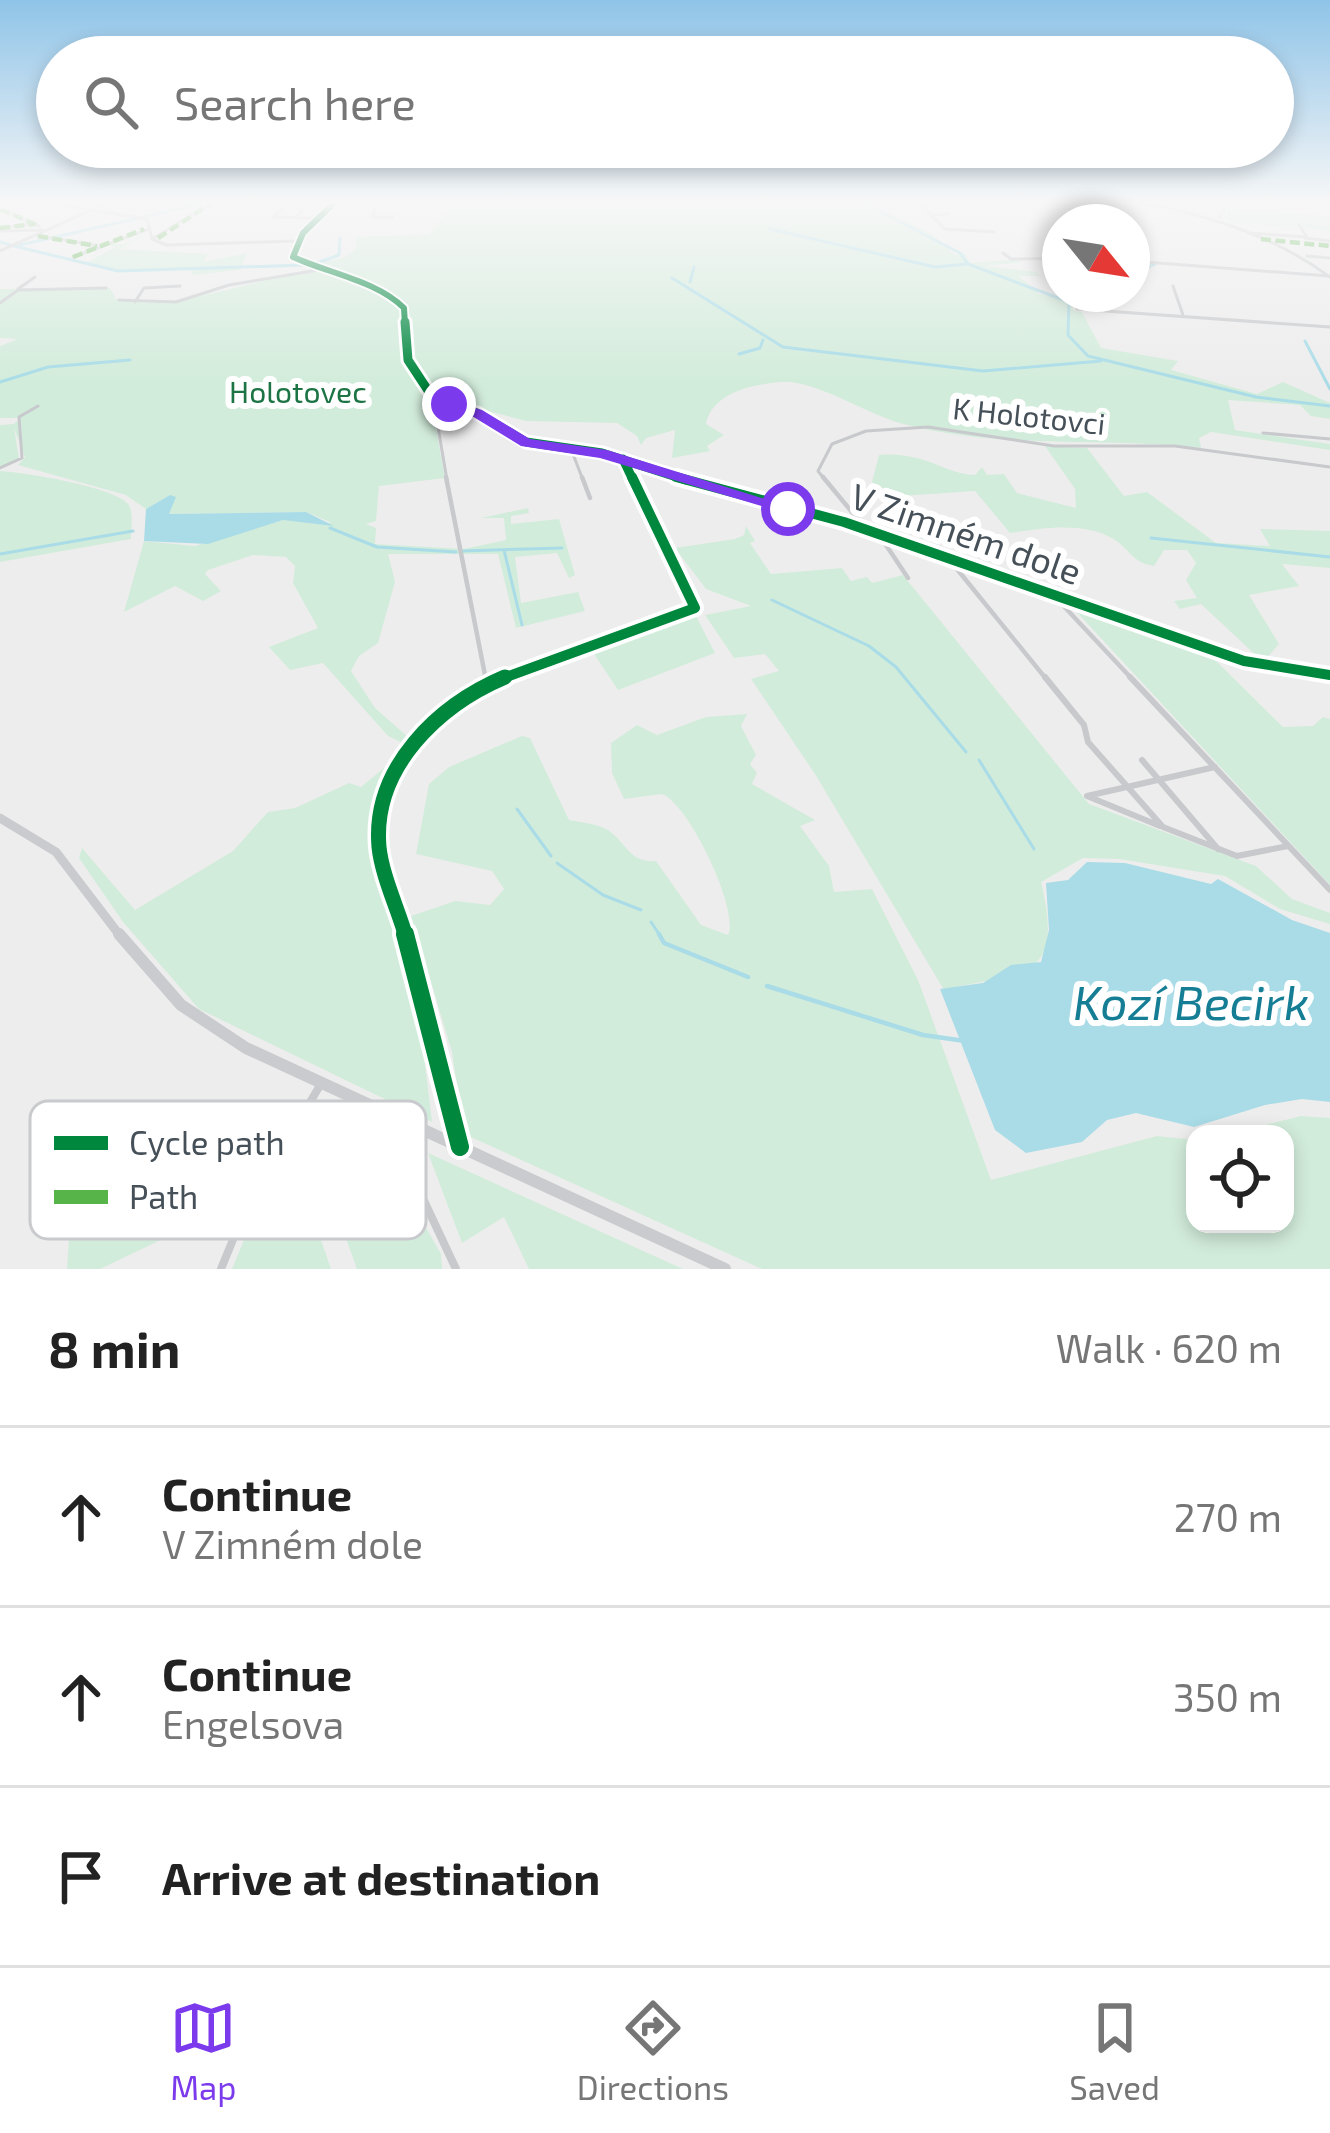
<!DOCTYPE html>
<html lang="en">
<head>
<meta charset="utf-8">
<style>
  body { margin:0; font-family:"Exo 2",sans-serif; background:#f6f6f6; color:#222 }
  .controls { position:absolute; right:36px; bottom:36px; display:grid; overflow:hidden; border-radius:24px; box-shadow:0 6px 18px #0003 }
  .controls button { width:108px; height:108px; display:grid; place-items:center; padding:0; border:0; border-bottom:3px solid #e0e0e0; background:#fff; color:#222; font:60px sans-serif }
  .compass { position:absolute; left:1042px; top:204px; width:108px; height:108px; border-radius:50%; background:#fff; box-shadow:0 6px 18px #0003; rotate:120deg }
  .stop { position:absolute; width:36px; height:36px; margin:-27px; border:9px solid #7c3aed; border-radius:50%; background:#fff }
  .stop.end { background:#7c3aed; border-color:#fff; box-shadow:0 3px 12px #0008 }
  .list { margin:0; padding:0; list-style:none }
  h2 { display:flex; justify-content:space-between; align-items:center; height:156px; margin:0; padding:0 48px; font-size:51px }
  h2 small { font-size:39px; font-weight:400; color:#767676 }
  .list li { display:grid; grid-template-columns:78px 1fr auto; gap:36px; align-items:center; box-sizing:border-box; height:180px; padding:0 48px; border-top:3px solid #e0e0e0 }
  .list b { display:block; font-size:45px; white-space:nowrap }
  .list p { margin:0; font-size:39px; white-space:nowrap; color:#767676 }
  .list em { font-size:39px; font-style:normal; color:#767676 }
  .icon { flex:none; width:66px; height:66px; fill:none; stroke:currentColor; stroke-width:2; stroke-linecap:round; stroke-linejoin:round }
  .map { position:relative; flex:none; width:1330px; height:1269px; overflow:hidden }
  .search { position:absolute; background:#fff; box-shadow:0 6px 18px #0003; left:36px; right:36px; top:36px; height:132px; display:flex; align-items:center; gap:30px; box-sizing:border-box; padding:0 42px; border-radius:66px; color:#767676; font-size:45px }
  .sheet { height:696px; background:#fff }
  nav { display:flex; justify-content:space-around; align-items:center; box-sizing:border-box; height:168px; border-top:3px solid #e0e0e0; background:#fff; font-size:33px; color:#767676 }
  nav a { display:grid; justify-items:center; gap:6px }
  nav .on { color:#7c3aed }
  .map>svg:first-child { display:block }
</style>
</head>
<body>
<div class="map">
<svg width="1330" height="1269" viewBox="0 0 1330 1269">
  <rect width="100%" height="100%" fill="#eeeded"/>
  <path fill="#d2ecdb" d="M454,204H870L931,233L955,255L964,253L970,263L1019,259L1022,262L984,266L1037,272L1040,276H1019L1039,294L1073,301V310L1082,312L1101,348L1178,361L1171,370L1257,394L1283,382L1330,403V419L1311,416L1300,405L1228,400L1235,430L1330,444V450L1211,432L1199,438L1201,448C1101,437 998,450 900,423C867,414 812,378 779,382C751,385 712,393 706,424L724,435L707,446L710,451L672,458L675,430L646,438L641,445L637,436L617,423L526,421L430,396L445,478L379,486L376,521L366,524L376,528L375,544L464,549L506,540L504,518H481L528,508L529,513L511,516V524L559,519L575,575L569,578L557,553L515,557L521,603L578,592L585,611L516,628L498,554H388L395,582L378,643L359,656L351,671L375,708L408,737L405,744L388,736L323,663L290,670L269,647L318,628L293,583L295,566L286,557L253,555L208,570L205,574L221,591L203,601L175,586L124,612L144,541L195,546L283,520L332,523L306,512L168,514L167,497L146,509L126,495L18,465L25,457L14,428L19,459L0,468V425L14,424L20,418H0V346L18,339L0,338V289L110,288L116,299C168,313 255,280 311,270L305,266L346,257L356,248V237L429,234Z
    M1228,208L1330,216V231L1227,222Z
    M147,234L119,249L208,254L203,262L247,253L240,270L191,275L193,270L128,271L86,263L115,247L104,244H124Z
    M1045,446L1087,448L1124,496L1147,492L1216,543L1270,546L1260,529L1330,531V568L1282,564L1299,586L1249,595L1279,644L1263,662L1201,604L1180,609L1174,601L1197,598L1186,580L1196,563L1187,550H1164L1154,566C1133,563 1131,551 1115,540C1086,521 1042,528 1010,533L975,491L886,497L872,482L879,455C925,451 947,475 975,475L982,467L987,475L1004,474L1017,493L1076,508L1075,489Z
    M0,471C23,472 115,487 128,504C134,511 131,530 131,539L0,562Z
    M746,526L755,541L750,543L771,574L842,568L851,581L867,577L872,583L903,575L1089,804L1256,866L1292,899L1330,913V924L1280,909L1225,876L1119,859L1083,858L1041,882C1065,982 1025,970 944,990L815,774L751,679L779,671L765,654L734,658L705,615L751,606L706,589L675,548L735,539L744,535Z
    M1072,607L1209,654L1283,727L1313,726L1323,717L1330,719V885Z
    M695,614L715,653L618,690L592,651L456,706L492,684Z
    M747,714L741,726L756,755L750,764L757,773L752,784L815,820L800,826L829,866L834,892L872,889L918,980L991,1180L1157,1136L1195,1140V1224H1285V1134H1229L1301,1116L1330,1118V1269H762L464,1134L452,1052L411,916L455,901L490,905L504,889L492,871L416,854L429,784L449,767L522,736L530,738L569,820C580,822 598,824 608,830C627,843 629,863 656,861L701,925L728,935C740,911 689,804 662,794L624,799L612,773L611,743L637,725L657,735L706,717Z
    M396,758L370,817V850L420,1022L432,1122L199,1009L123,922L79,858L82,848L135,910L233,851L268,812L295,808L349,783L361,787Z
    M140,1117L184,1126L238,1162V1203L100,1269H67L75,1150Z
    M428,1153L683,1269H529L504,1217L462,1243Z
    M350,1175C352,1200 353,1221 378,1231L380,1199L400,1182L441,1254L442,1269H357L326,1183Z
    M305,1193L331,1269H232L250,1225Z"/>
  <path fill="#a9dce7" d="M170,495L176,497L169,514L306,512L334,526L283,520L208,544L144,541L146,509Z
    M1087,862L1125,863L1211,884L1218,879L1292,920L1330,933V1102L1302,1099L1265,1105L1194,1127L1136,1113L1107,1120L1082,1142L1026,1153L995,1130L940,989L983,983L1011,965L1041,962L1049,930L1046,883L1068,880Z"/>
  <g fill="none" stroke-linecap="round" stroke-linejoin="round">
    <path stroke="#a9dce7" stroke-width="3" d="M866,204L960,253L968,264L1069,302L1068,335L1088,356L1256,397L1330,406
      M144,217L201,204
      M770,229L935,267L967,264
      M0,242L10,245
      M20,245L139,218
      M14,246L118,271L306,265
      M314,264L339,255L340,238
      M1132,273L1155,264
      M672,278L783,347L983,371L1101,361
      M690,282L694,267
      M1069,302L1088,294
      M1305,341L1330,389
      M739,354L760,348L763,340
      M0,382L48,367L130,360
      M330,528L377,547L456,552
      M1151,538L1330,557
      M504,550L522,625
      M462,551L562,548
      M0,554L133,531
      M772,600L869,646L896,667L966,752
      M979,760L1034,849
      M517,809L551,856
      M557,863L603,895L641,910
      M651,922L661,937"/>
    <path stroke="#a9dce7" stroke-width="4.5" d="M659,934L664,943L748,977
      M767,986L923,1035L965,1041"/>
    <path stroke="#c7c9cc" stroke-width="3" d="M333,204L303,233L293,257C328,273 377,281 404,308L408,360L433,398L477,413L526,442L602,453L686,480
      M377,204L372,217H393
      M920,204L945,229L994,232
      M1147,204C1212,216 1276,237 1330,277
      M60,205L147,219L152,239L166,245L298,241
      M283,208L273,217L320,218
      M0,209L39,226
      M930,215L949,214
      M296,218L307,204
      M1220,218L1226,204
      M0,228L35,224
      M0,231L42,230
      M1248,233L1307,237L1299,225
      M35,235L94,245
      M1305,238L1330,241
      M152,239L210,204
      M0,251L105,204
      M1003,253L1011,259L1060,258
      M1307,256L1330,258
      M73,257L149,229
      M1132,261L1329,276
      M1173,286L1183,315
      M18,289L35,277
      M1073,294L1077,309L1330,327
      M119,300L176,302L229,285L318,270
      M135,302L144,288L180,286
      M0,303L18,290L106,288
      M433,398L447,480
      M1263,433L1330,439
      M571,449L583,480
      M623,459L633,480
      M0,468L22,458L19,417L38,406
      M825,480L818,471L832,444L866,431L928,427L1054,446H1175L1330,467"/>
    <path stroke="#c7c9cc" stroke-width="4.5" d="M446,477L486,680
      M582,477L590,498
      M676,477L844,522L1244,661L1330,675
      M823,477L866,529
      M878,533L908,578
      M948,558L1047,680
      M1058,600L1133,680
      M498,680L695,608L632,477"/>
    <path stroke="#c7c9cc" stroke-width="6" d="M485,677L487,685
      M1045,677L1084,725L1088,742L1163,827L1237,856L1288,846
      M1130,677L1330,890
      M1142,760L1218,849
      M1160,826L1087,796L1215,767
      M406,937C398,909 382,876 379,847C372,767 439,705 505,677"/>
    <path stroke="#c7c9cc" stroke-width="8" d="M405,934L458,1141
      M409,1126L404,1158L456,1269
      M221,1269L241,1220L319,1087"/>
    <path stroke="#c9cbce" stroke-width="9" d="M0,818L56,852L121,937"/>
    <path stroke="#c9cbce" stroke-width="12" d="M119,934L181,1005L246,1048L725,1269"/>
    <path stroke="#57b448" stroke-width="4.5" stroke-dasharray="10 4.5" stroke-linecap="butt" d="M0,209L39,226
      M0,228L35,224
      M38,236L97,246
      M158,238L210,204
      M1261,239L1330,246
      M73,257L144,229"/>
    <g stroke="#fff" stroke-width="10">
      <path id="cycleway-far4" d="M333,204L303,233L293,257C328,273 377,281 404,308L405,325"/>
    </g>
    <g stroke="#fff" stroke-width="15">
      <path id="cycleway-far3" d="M405,322L408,360L433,398L477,413L526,442L602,453L686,480
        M623,459L633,480"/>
    </g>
    <g stroke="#fff" stroke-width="18">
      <path id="cycleway-far2" d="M676,477L844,522L1244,661L1330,675
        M498,680L695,608L632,477"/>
    </g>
    <g stroke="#fff" stroke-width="22">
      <path id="cycleway-far1" d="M406,937C398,909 382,876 379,847C372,767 439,705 505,677"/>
    </g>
    <g stroke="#fff" stroke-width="26">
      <path id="cycleway" d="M405,934L460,1147"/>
    </g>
    <use href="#cycleway-far4" stroke="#00873e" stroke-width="6"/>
    <use href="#cycleway-far3" stroke="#00873e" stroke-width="9"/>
    <use href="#cycleway-far2" stroke="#00873e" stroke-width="10"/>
    <use href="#cycleway-far1" stroke="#00873e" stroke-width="15"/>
    <use href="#cycleway" stroke="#00873e" stroke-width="18"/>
  </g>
  <linearGradient id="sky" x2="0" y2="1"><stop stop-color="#8fc4e8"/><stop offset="0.53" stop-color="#f7f7f7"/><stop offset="1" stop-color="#f7f7f7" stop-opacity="0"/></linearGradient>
  <rect width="1330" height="382" fill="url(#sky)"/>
  <path fill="#7c3aed" d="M449,400L482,410L530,439L607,450L797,509L788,514L600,458L521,446L472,416L444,407Z"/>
  <g text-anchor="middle" stroke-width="12" stroke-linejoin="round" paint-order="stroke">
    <g font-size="30" fill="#1c7445" stroke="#fff">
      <text x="298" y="403">Holotovec</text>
    </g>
    <g font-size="30" fill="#465058" stroke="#fff">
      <text transform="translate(1029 417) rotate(6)" y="10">K Holotovci</text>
    </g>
    <g font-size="36" fill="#465058" stroke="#fff">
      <text transform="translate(966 534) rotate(19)" y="13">V Zimném dole</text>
    </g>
    <g font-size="48" font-style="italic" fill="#157e95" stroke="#fff">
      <text x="1191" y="1020">Kozí Becirk</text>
    </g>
  </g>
  <rect x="30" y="1101" width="396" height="138" rx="18" fill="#fff" stroke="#c8cacd" stroke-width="3"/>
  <rect x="54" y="1136" width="54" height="14" fill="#00873e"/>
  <rect x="54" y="1190" width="54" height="14" fill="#57b448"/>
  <g font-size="33" fill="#465058">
    <text x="129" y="1155">Cycle path</text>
    <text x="129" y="1209">Path</text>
  </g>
</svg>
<div class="controls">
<button><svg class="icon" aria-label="locate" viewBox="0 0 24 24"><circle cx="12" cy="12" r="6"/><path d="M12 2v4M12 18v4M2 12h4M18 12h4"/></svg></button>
</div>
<svg class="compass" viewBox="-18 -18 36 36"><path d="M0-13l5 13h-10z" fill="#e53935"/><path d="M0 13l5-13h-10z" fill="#767676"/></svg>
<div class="stop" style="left:788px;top:509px"></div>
<div class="stop end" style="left:449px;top:404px"></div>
<div class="search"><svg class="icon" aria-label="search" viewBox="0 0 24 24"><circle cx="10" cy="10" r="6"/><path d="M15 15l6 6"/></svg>Search here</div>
</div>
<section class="sheet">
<h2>8 min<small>Walk · 620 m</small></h2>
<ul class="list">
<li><svg class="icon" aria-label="ahead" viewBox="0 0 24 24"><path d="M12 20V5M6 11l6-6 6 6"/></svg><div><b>Continue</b><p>V Zimném dole</p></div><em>270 m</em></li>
<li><svg class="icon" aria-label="ahead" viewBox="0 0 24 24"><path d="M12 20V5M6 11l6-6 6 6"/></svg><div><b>Continue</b><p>Engelsova</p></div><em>350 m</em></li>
<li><svg class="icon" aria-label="arrive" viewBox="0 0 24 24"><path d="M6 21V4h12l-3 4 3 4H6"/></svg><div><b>Arrive at destination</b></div></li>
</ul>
</section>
<nav>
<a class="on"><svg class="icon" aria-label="map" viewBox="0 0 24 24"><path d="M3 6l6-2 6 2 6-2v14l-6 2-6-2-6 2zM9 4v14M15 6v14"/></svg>Map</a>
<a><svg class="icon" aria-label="directions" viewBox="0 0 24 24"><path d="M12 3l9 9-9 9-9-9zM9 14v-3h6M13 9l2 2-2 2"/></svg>Directions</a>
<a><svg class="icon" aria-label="saved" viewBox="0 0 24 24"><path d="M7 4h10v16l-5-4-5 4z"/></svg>Saved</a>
</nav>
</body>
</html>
